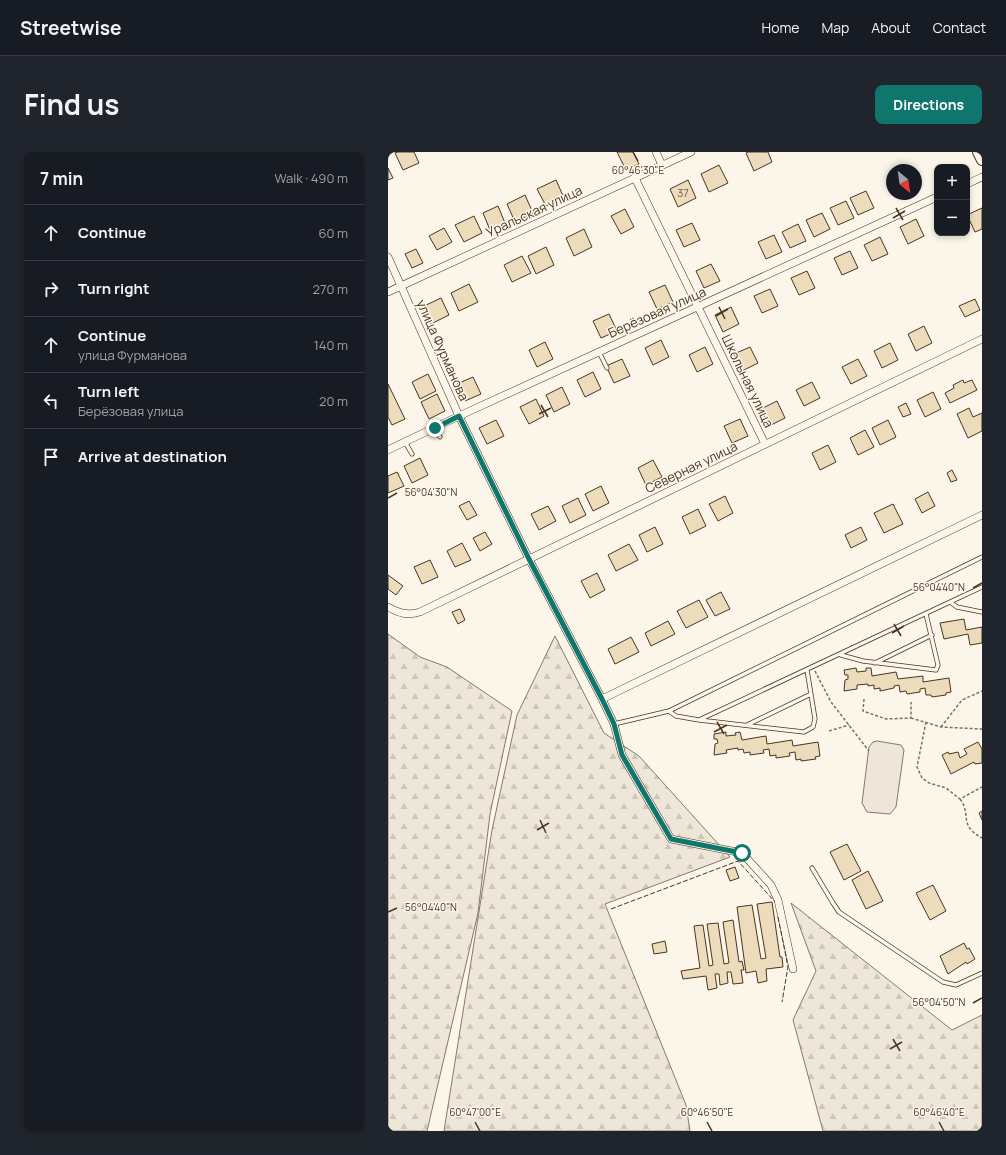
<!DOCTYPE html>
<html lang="en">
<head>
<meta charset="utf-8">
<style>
  body { margin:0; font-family:Manrope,sans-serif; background:#20242c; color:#f1f3f6 }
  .controls { position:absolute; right:12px; top:12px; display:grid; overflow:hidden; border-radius:8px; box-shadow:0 2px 6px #0003 }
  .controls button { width:36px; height:36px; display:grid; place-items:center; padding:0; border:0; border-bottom:1px solid #363941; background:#171b24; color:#f1f3f6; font:20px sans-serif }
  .compass { position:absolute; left:498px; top:12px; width:36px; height:36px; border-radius:50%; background:#171b24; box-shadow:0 2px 6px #0003; rotate:151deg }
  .stop { position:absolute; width:12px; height:12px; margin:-9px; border:3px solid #0f766e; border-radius:50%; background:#fff }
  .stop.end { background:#0f766e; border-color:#fff; box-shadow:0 1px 4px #0008 }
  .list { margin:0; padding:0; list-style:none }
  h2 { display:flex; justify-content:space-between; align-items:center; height:52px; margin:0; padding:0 16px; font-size:17px }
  h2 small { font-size:13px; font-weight:400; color:#9ea1a6 }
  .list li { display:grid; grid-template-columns:26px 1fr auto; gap:12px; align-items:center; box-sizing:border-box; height:56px; padding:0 16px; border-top:1px solid #363941 }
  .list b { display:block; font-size:15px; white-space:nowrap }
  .list p { margin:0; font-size:13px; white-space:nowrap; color:#9ea1a6 }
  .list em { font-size:13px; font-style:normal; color:#9ea1a6 }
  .icon { flex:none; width:22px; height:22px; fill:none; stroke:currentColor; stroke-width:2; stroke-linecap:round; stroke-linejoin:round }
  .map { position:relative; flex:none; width:594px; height:979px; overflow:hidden; border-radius:8px }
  header { display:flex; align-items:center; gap:24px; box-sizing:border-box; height:56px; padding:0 20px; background:#171b24; border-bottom:1px solid #363941 }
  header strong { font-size:19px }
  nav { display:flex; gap:22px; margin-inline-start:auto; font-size:14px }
  .intro { display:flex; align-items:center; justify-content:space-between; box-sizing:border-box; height:96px; padding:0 24px }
  h1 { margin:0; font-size:28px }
  .button { padding:10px 18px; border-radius:8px; background:#0f766e; color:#fff; font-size:14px; font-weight:700 }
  main { display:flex; gap:24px; padding:0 24px }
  aside { flex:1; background:#171b24; border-radius:8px; box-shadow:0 2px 6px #0003 }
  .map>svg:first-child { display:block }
</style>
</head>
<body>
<header>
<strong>Streetwise</strong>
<nav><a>Home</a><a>Map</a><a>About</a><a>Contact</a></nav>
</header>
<div class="intro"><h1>Find us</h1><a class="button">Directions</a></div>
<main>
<aside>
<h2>7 min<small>Walk · 490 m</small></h2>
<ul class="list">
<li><svg class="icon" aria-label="ahead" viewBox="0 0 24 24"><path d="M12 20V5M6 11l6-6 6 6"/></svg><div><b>Continue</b></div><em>60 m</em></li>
<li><svg class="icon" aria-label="right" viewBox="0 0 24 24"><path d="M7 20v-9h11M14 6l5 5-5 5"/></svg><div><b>Turn right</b></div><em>270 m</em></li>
<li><svg class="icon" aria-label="ahead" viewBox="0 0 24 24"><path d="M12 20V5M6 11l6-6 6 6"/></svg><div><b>Continue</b><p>улица Фурманова</p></div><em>140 m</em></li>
<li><svg class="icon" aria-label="left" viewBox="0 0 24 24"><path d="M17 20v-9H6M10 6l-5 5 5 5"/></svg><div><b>Turn left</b><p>Берёзовая улица</p></div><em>20 m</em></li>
<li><svg class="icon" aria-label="arrive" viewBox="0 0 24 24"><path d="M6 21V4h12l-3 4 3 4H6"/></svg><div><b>Arrive at destination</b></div></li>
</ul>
</aside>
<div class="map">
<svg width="594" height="979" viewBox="0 0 594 979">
  <defs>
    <pattern id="forest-firs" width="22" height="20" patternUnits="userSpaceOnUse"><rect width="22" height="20" fill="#ede6d9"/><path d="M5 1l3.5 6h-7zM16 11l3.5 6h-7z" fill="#cdc6ba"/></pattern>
  </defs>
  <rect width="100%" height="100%" fill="#fbf6e9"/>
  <path fill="url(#forest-firs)" stroke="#887966" d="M0,482L32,505L59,515L124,559L102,662L90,761L39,979H0Z
    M167,484L216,581L251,604L342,705L217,752L298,953L302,979H56L104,678L129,563Z
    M403,751L564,878L594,863V979H435L405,868L428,819Z"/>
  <path fill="#ede6d9" stroke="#887966" d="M489,589L513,593L516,598L508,655L502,662L479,660L474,651L481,595L485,590Z"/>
  <path fill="#ecdcbc" stroke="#4a3520" d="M10,0H26L31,11L15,18L7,1Z
    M229,0H245L251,12L238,18Z
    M360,0H380L384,10L366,19L358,1Z
    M331,13L340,31L321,40L313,22Z
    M0,16L5,26L0,28Z
    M168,28L176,46L158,54L149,37Z
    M300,28L308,46L290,55L282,37Z
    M478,39L486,56L470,63L462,46Z
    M137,43L145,61L127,70L119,52Z
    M458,49L466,66L450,73L442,56Z
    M110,54L117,71L102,78L95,61Z
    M594,56V77L587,80L579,63Z
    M237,57L246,75L233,82L223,64Z
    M434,61L442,77L426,85L418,68Z
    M86,64L94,81L76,90L67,73Z
    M528,67L536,84L520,92L512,75Z
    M304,71L312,88L296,95L288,78Z
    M410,72L418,89L402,96L394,80Z
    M56,76L64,90L49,98L41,84Z
    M196,77L204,95L186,104L178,86Z
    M386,83L394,100L378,107L370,90Z
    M492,85L500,102L484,109L476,93Z
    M158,95L166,113L148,122L140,104Z
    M28,97L35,111L24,116L17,102Z
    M462,99L470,116L454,123L446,106Z
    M134,104L143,121L124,130L116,113Z
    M323,112L332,129L316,136L308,119Z
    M419,119L427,136L411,143L403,126Z
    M81,132L90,150L71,159L63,141Z
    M277,133L285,150L269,157L261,140Z
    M382,137L390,154L374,161L366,144Z
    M53,146L61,163L43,172L34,155Z
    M587,147L592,158L577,165L571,154Z
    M343,155L351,172L335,180L327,163Z
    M221,162L229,179L213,186L205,169Z
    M536,174L544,191L528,199L520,182Z
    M273,188L281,205L265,213L257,196Z
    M157,190L165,207L149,215L141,198Z
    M502,191L510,208L494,216L486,199Z
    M317,195L325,212L309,220L301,203Z
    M362,195L370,211L354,219L346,202Z
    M234,207L242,224L226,231L218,214Z
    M470,207L479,224L463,232L454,215Z
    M205,220L213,237L197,245L189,228Z
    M40,222L48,239L32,247L24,230Z
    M85,225L93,242L77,249L69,232Z
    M575,228L576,231L584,228L589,238L562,251L557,241L566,236L565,233Z
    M424,230L432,246L416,254L408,238Z
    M0,232L17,267L4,273L0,265Z
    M174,235L182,252L166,260L158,243Z
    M545,240L553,257L537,265L529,248Z
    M49,242L57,259L41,267L33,250Z
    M148,247L156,264L141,272L132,255Z
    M389,249L397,266L381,274L373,257Z
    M518,251L523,262L515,265L510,255Z
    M581,256L585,265L594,261V279L580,286L569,262Z
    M352,267L360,284L344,291L336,274Z
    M108,268L116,284L99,292L91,276Z
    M500,268L508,285L492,293L484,276Z
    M477,278L486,295L470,303L462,286Z
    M440,293L448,310L432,318L424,301Z
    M32,306L40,323L24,331L16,314Z
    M265,308L274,325L258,333L250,316Z
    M564,318L569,328L563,330L559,321Z
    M9,320L16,334L0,341V324Z
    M213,334L221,351L205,359L197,342Z
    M540,340L547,354L534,361L527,347Z
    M337,344L345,361L330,369L321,352Z
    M190,346L198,363L182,371L174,354Z
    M81,349L89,363L79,368L71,354Z
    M505,352L515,372L496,381L486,361Z
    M160,354L168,369L151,378L143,362Z
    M310,357L318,374L302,382L294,365Z
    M267,375L275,392L259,400L251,383Z
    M473,375L479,388L463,396L457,383Z
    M97,380L104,392L92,399L85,386Z
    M74,391L83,408L67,415L59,399Z
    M241,392L250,408L228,419L220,403Z
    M42,408L50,425L34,432L26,415Z
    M209,421L217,438L202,446L193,429Z
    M0,423L15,434L8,443L0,437Z
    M333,440L342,457L327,464L318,448Z
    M311,448L320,465L298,476L289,459Z
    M72,457L77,468L70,472L64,460Z
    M576,467L578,478L594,475V491L582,493L580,482L556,487L552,471Z
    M280,469L287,482L263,494L257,481Z
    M243,485L251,500L227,512L220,497Z
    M468,516L469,520L478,519V516H483L484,524L508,520L510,527L535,524V530L561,526L563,540L558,541V543L544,545L543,543H538L537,536L532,537V540L519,542L518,539L512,540L511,533L506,534V536L492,539V536L486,537V533L480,534V532L469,533V537L456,539L457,528L460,527V523H457L456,518Z
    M338,580V584L348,583L347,581L352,580L354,588L378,584L379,592L404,588L405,594L430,590L432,604L427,605L428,607L413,609V607L408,608L407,600L401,601L402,604L388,606V603L382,604L381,597L375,598L376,601L362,603V600L356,601L355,597L350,598V596L338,598L339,601L326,603L327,592L330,591L329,587H326V582Z
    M590,590L594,597V611L587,612L586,610L563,622L554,603L560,600L561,602L570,600L572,606L579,602L576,597Z
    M594,659V668L591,661Z
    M459,692L473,719L456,728L442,700Z
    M347,715L351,726L342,729L338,718Z
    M480,719L495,749L478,757L464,728Z
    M545,733L558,759L542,768L528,741Z
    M384,750L392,805H394L395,815L378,817L379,829L370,831L368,819L358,821L349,755L364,753L373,807L378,806L369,752Z
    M345,768L351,810L354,809L356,818H353L355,831L345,832L343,820H339L340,831L332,833L331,822H327L329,836L320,838L318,824L295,827L293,819L312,816L306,774L315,773L321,814L325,813L319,772L330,771L336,812L341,811L335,770Z
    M277,789L279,800L266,802L264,792Z
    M576,791L579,797L581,796L587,807L579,812L578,810L560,822L552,804Z"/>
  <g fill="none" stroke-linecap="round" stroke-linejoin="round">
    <g stroke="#4a3520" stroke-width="5">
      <path id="lane" d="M211,200L219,216
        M47,275L52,285
        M17,290L24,302
        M594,435L562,450L569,455L594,460
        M453,503L475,509L548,518L550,513L538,462
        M487,511L544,483
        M281,559L288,564L311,568L416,580L425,575L427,567L419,518
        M311,568L562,450
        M226,572L281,559L594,405
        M359,573L423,542
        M424,716L445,751L451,760L555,830L568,833L594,821"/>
    </g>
    <g stroke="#4a3520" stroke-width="8">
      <path id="street" d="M268,0L274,13
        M247,26L377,292
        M579,32L594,25
        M0,105L71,264L141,407L214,547L226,572L234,603L283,687L354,701L383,733L390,748L405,817
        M0,140L303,0
        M0,298L71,264L549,45
        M0,455C11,461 19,464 32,460L594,187
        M214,547L594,363"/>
    </g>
    <g stroke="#4a3520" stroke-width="12">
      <path id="secondary" d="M590,0L594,8"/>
    </g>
    <path stroke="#7f6f5c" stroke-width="1.5" stroke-dasharray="3 2" stroke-linecap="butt" d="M427,519L443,550L481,599
      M476,547L475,559L498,567L523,566V550
      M523,566L553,575L594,577
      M538,570L529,615L534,626L541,631L558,636L572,647L594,635
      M553,575L574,548L594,539
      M441,579L461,573
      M572,647C584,663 570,673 594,686"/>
    <use href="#lane" stroke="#fbf6e9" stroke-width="3.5"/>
    <use href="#street" stroke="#fbf6e9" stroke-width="7"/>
    <use href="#secondary" stroke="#fbf6e9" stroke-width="10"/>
    <path stroke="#4a3520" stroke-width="1" stroke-dasharray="5 2" stroke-linecap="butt" d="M223,757L350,709L387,750
      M390,765L400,815L394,850"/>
  </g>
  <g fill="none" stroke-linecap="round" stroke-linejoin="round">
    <path stroke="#0f766e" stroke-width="5" d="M47,276L71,264L141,407L214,547L226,572L234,603L283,687L354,701"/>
  </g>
  <path fill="none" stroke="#4a3520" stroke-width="1.5" d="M245,0L250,9M508,56L515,68M505,66L517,59M331,155L337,167M328,164L340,157M153,253L160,265M151,262L163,256M0,346L9,341M585,436L594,431M506,472L513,484M504,481L516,474M329,570L336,582M326,580L339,573M152,668L158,681M149,678L161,671M0,760L9,756M585,851L594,846M505,887L512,899M502,897L514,890M87,970L92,979M319,970L324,979M551,970L556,979"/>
  <g text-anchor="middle" stroke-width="3" stroke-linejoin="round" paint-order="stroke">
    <g font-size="11" fill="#725f47">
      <text x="295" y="45">37</text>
    </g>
    <g font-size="13" fill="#4a3520" stroke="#fbf6e9">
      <text transform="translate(146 59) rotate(-25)" y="5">Уральская улица</text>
      <text transform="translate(269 160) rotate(-24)" y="5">Берёзовая улица</text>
      <text transform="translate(55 198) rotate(66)" y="5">улица Фурманова</text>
      <text transform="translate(360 229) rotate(64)" y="5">Школьная улица</text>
      <text transform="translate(303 315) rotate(-26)" y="5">Северная улица</text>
    </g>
  </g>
  <g font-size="10" text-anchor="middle" fill="#4a3520" stroke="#fbf6e9" stroke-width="3" stroke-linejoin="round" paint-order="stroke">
    <text x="250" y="22">60°46'30"E</text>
    <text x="43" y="344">56°04'30"N</text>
    <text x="551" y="439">56°04'40"N</text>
    <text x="43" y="759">56°04'40"N</text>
    <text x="551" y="854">56°04'50"N</text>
    <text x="87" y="964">60°47'00"E</text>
    <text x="319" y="964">60°46'50"E</text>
    <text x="551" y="964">60°46'40"E</text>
  </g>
</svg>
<div class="controls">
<button>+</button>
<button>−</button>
</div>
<svg class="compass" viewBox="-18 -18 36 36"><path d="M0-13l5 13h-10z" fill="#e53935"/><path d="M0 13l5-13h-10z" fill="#9ea1a6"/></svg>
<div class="stop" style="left:354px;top:701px"></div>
<div class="stop end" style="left:47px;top:276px"></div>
</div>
</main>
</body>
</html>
